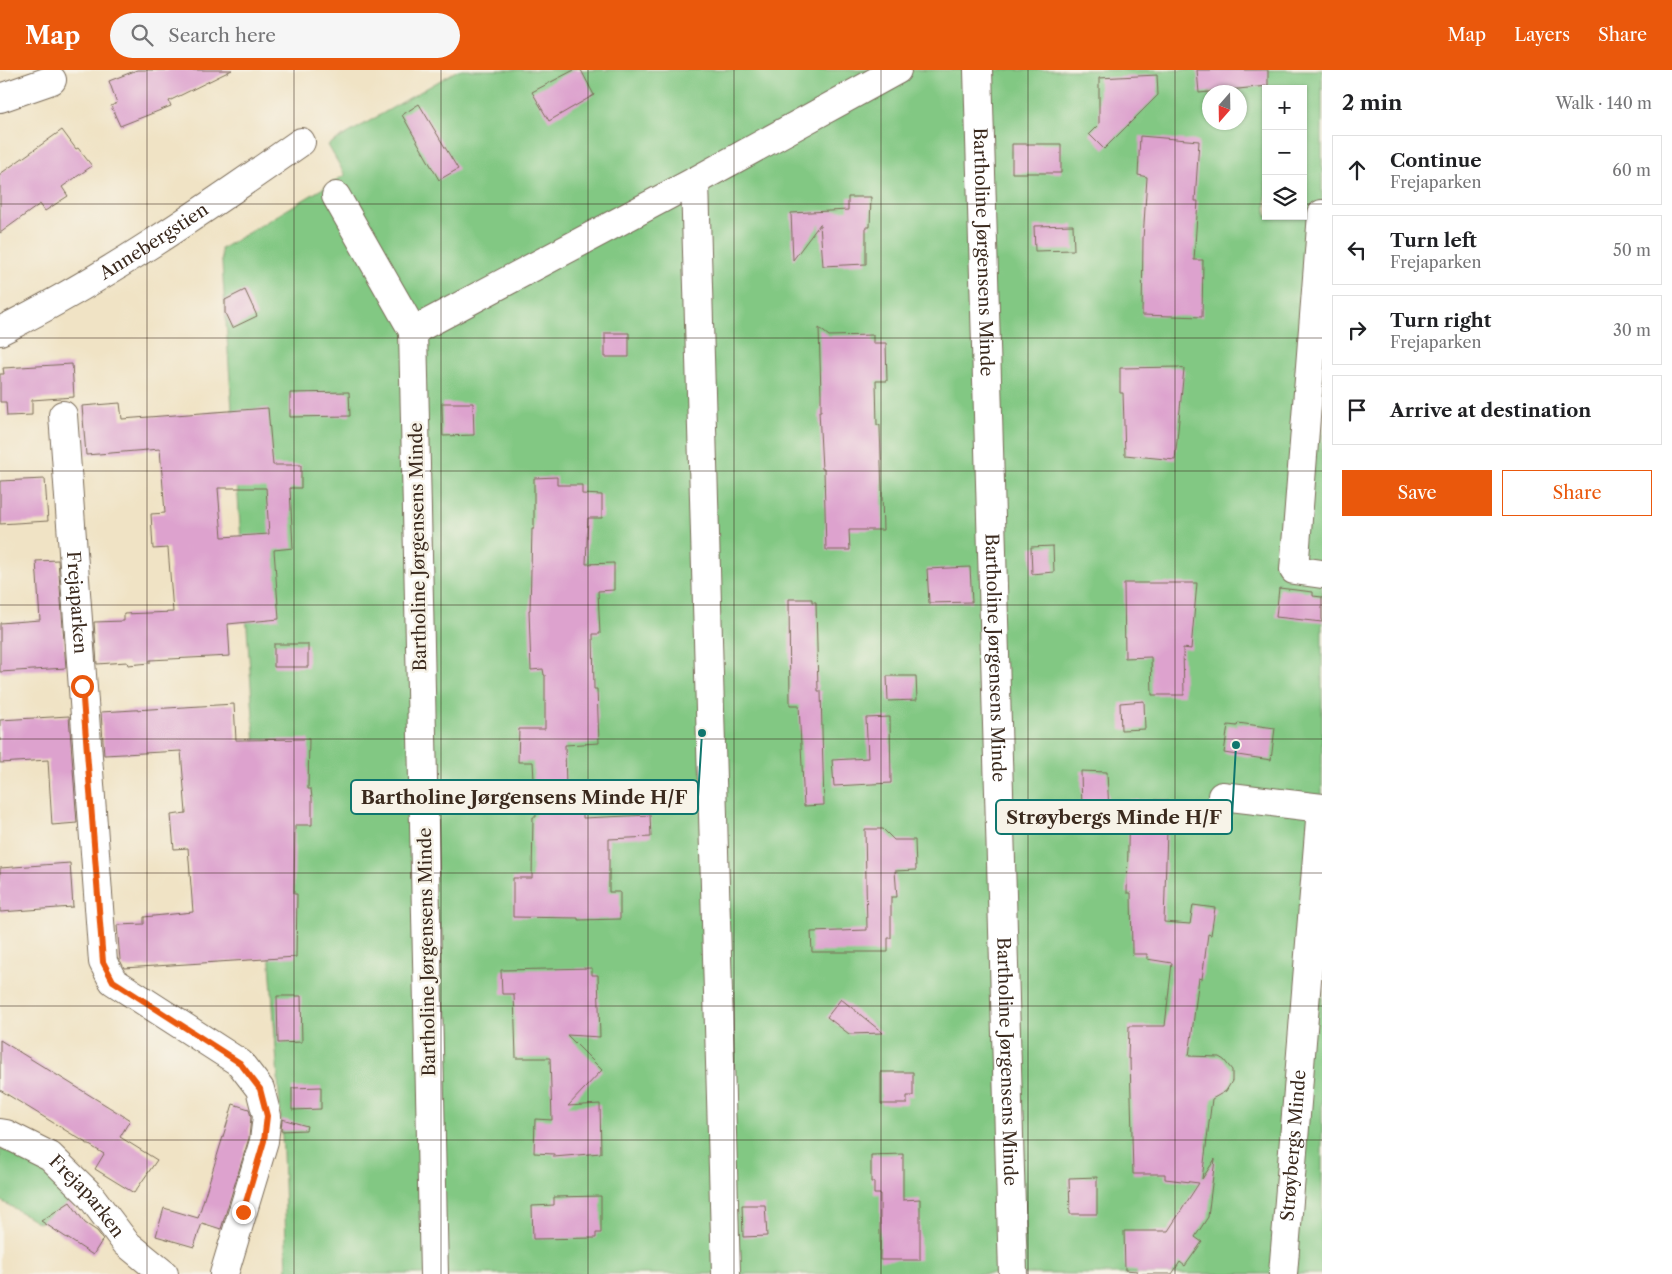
<!DOCTYPE html>
<html lang="en">
<head>
<meta charset="utf-8">
<style>
  body { margin:0; font-family:"Libre Caslon Text",serif; background:#f6f6f6; color:#202124 }
  .controls { position:absolute; right:15px; top:15px; display:grid; overflow:hidden; border-radius:0px; box-shadow:0 1px 4px #0004 }
  .controls button { width:45px; height:45px; display:grid; place-items:center; padding:0; border:0; border-bottom:1px solid #e0e0e0; background:#fff; color:#202124; font:25px sans-serif }
  .compass { position:absolute; left:1202px; top:15px; width:45px; height:45px; border-radius:50%; background:#fff; box-shadow:0 1px 4px #0004; rotate:200deg }
  .stop { position:absolute; width:15px; height:15px; margin:-11px; border:4px solid #ea580c; border-radius:50%; background:#fff }
  .stop.end { background:#ea580c; border-color:#fff; box-shadow:0 1px 5px #0008 }
  .list { margin:0; padding:0; list-style:none }
  h2 { display:flex; justify-content:space-between; align-items:center; height:65px; margin:0; padding:0 20px; font-size:21px }
  h2 small { font-size:16px; font-weight:400; color:#757577 }
  .list li { display:grid; grid-template-columns:32px 1fr auto; gap:15px; align-items:center; box-sizing:border-box; height:70px; margin:0 10px 10px; padding:0 10px; border:1px solid #e0e0e0; border-radius:0px }
  .list b { display:block; font-size:19px; white-space:nowrap }
  .list p { margin:0; font-size:16px; white-space:nowrap; color:#757577 }
  .list em { font-size:16px; font-style:normal; color:#757577 }
  .actions { display:flex; gap:10px; padding:15px 20px }
  .actions a { flex:1; padding:11px 0; border:1px solid #ea580c; border-radius:0px; text-align:center; font-size:18px; color:#ea580c }
  .actions .main { background:#ea580c; color:#fff }
  .icon { flex:none; width:28px; height:28px; fill:none; stroke:currentColor; stroke-width:2; stroke-linecap:round; stroke-linejoin:round }
  .map { position:relative; flex:none; width:1322px; height:1204px; overflow:hidden }
  header { display:flex; align-items:center; gap:30px; box-sizing:border-box; height:70px; padding:0 25px; background:#ea580c; color:#fff }
  header strong { font-size:24px }
  nav { display:flex; gap:28px; margin-inline-start:auto; font-size:18px }
  .search { width:350px; height:45px; background:#f6f6f6; display:flex; align-items:center; gap:12px; box-sizing:border-box; padding:0 18px; border-radius:28px; color:#757577; font-size:19px }
  main { display:flex }
  aside { flex:1; background:#fff }
  .map>svg:first-child { display:block }
</style>
</head>
<body>
<header>
<strong>Map</strong>
<div class="search"><svg class="icon" aria-label="search" viewBox="0 0 24 24"><circle cx="10" cy="10" r="6"/><path d="M15 15l6 6"/></svg>Search here</div>
<nav><a>Map</a><a>Layers</a><a>Share</a></nav>
</header>
<main>
<div class="map">
<svg width="1322" height="1204" viewBox="0 0 1322 1204">
  <rect width="100%" height="100%" fill="#f7f3e8"/>
  <filter id="ink" filterUnits="userSpaceOnUse"><feTurbulence type="fractalNoise" baseFrequency=".02" numOctaves="2"/><feDisplacementMap in="SourceGraphic" scale="10" xChannelSelector="R" yChannelSelector="G"/><feConvolveMatrix kernelMatrix="1 2 1 2 8 2 1 2 1" color-interpolation-filters="sRGB"/></filter>
  <filter id="wash" filterUnits="userSpaceOnUse"><feTurbulence type="fractalNoise" baseFrequency=".0096" numOctaves="4" result="noise"/><feDisplacementMap in="SourceGraphic" scale="20" xChannelSelector="R" yChannelSelector="G"/><feGaussianBlur stdDeviation="1.12" result="paint"/><feColorMatrix in="noise" values="0 0 0 0 0 0 0 0 0 0 0 0 0 0 0 0 0 1.4 0 .05"/><feComposite in="paint" operator="in"/></filter>
  <g filter="url(#wash)">
    <rect width="100%" height="100%" fill="#f0e3c5"/>
    <path fill="#82c883" stroke="#5e7950" fill-rule="evenodd" d="M458,0H1322V1204H287L283,1082L221,179L345,105L328,75ZM1266,19H1303V146H1266ZM1210,22H1240V52H1210Z
      M0,1079C26,1087 58,1106 69,1133L39,1153L0,1130Z"/>
    <g id="blocks">
      <path fill="#dda2ce" fill-rule="evenodd" d="M137,0H232L169,31L171,36L120,56L111,36L117,33L109,11Z
        M574,0H581L594,25L549,51L532,22Z
        M1197,0H1268V16L1199,23Z
        M1157,5L1158,25L1104,79L1089,64L1099,54V8Z
        M419,34L458,99L439,110L402,45Z
        M62,60L76,79L78,78L92,96L62,117L68,126L45,141L40,134L0,163V104Z
        M1140,66L1199,71L1195,131H1198L1194,190H1203L1202,247L1142,245L1143,169L1147,107L1138,105Z
        M1012,74H1061V103H1012Z
        M848,127H871L870,157H866V194L823,196L820,154L793,190L791,143L848,140Z
        M1073,155L1074,180L1035,181L1034,156Z
        M245,220L257,246L232,258L225,243V230Z
        M819,258L829,266L873,265V273H886L887,311H876L877,355H880L883,460H849L850,480H826L824,399H822L819,341H821V324Z
        M605,263H629V287H605Z
        M72,294L74,327L32,330V345L7,346L6,332H0V304H4L3,298Z
        M1180,297V298L1184,299L1175,390L1125,385L1123,323H1120V298Z
        M349,322L350,346L290,347V323Z
        M120,333L122,349L268,338L273,395H301V418H290L293,478L274,480L279,549L228,554L230,586L150,590V593L128,595L127,592L97,594L94,552L124,551V544L173,542L168,478L153,479L151,444L165,443L160,379L86,385L82,336ZM218,418H266L269,464L222,467Z
        M442,333H473L474,365L443,366Z
        M557,407V415H582V424L602,425V448H588L586,494L614,493V520L598,521L600,564H593L594,619H597L599,673L565,675L566,720H583V748L650,745L651,767L609,769V822H620V849L578,850V848L513,847V808H532L533,747H536L533,692H518L519,659H545V605H544L543,599L531,600L529,540H530L532,459H534V408Z
        M45,409L48,451L0,454V411Z
        M1053,476L1054,502L1032,504L1031,477Z
        M58,490L66,598L0,602V553L40,550L36,491Z
        M970,497L972,532L929,533L927,499Z
        M1124,513H1197L1191,579L1183,578L1184,625H1152L1151,587L1125,588Z
        M1279,518L1313,522V526L1322,527V552L1276,547Z
        M789,529H812V532H816L818,621H821L824,735L804,736L799,635H790Z
        M274,574H308V597H274Z
        M887,606H916L917,630L888,631Z
        M1144,631L1145,659L1121,660L1120,633Z
        M234,634L236,670L309,669L308,719H311L312,728V755H295L294,824H297L296,887L124,898L120,890L117,855L144,854V847L193,842L188,778L174,779L171,745L186,743L181,681L104,685L101,642Z
        M69,646L77,753L52,755L48,690L0,693V650Z
        M890,647L891,713L834,716L832,690L868,688L866,648Z
        M1238,653L1275,658L1271,690L1224,683L1228,655L1237,656Z
        M1081,701L1107,702L1109,741L1082,742Z
        M1129,730H1168L1164,852L1190,854L1193,835L1215,838L1211,865L1208,864L1202,909L1199,908L1189,986L1219,987L1224,990L1232,1000V1011L1226,1021L1212,1029L1202,1109L1215,1089L1208,1147L1195,1167L1202,1172L1185,1196L1180,1192L1172,1204H1137V1201L1125,1200L1124,1161H1168L1199,1113L1165,1109V1104H1133L1130,989H1128L1129,956H1165L1172,893L1147,889V884H1132L1131,823H1127Z
        M865,759H883L894,770H915L916,800L895,801L897,827H891V868H888V882H812L811,862L867,860Z
        M70,793L73,837L0,842V798Z
        M592,898V905H598L600,967L567,965L602,1000L568,1036L600,1034L601,1083L554,1087V1084L534,1083L535,1049L552,1050L550,988H516L514,924H502L501,900Z
        M277,926H301L302,972L278,973Z
        M841,929L883,963L849,964L827,947Z
        M0,970L130,1050L120,1067L157,1090L134,1123L95,1099L104,1084L0,1020Z
        M881,1002H913V1026H907V1034H881Z
        M321,1017V1039L292,1040V1018Z
        M233,1034L249,1039L251,1047L249,1068L221,1159L202,1153L194,1177L156,1166L164,1138L198,1148Z
        M282,1049L307,1056L306,1060L281,1061Z
        M903,1084V1130L920,1129V1190H880V1124H874V1112H871V1085Z
        M1097,1107V1144H1070L1069,1108Z
        M601,1126V1163H596V1168L533,1169L532,1136L554,1135V1127Z
        M70,1132L85,1153L97,1161L103,1169L93,1185L41,1151Z
        M742,1135H765L767,1166L743,1167Z"/>
    </g>
  </g>
  <g filter="url(#ink)">
    <use href="#blocks" fill-opacity="0" stroke="#7a6b58" stroke-width="1"/>
    <g fill="none" stroke-linecap="round" stroke-linejoin="round">
      <g stroke="#7a6b58" stroke-width="30">
        <g id="minor">
          <path id="s1" d="M978,0L1013,1204"/>
          <path d="M0,28L52,10"/>
          <path d="M695,111L726,1204"/>
          <path d="M336,126L413,261"/>
          <path d="M1322,144L1294,500L1322,504"/>
          <path id="s2" d="M0,261C106,208 204,140 301,72"/>
          <path id="s3" d="M63,345L103,892L113,911L240,993L260,1019L267,1046L264,1071L224,1204"/>
          <path d="M1222,726L1322,738"/>
          <path id="s4" d="M0,1063L6,1064L50,1086L89,1124L126,1173L164,1204"/>
          <path d="M434,1204L413,261L695,111L897,0"/>
          <path id="s5" d="M1283,1204L1321,738"/>
        </g>
      </g>
      <use href="#minor" stroke="#fff" stroke-width="28"/>
    </g>
  </g>
  <g fill="none" stroke-linecap="round" stroke-linejoin="round" filter="url(#ink)">
    <path stroke="#ea580c" stroke-width="6" d="M82,616L103,892L113,911L240,993L260,1019L267,1046L264,1071L243,1142"/>
  </g>
  <path fill="none" stroke="#3b2a1e" stroke-width="1" stroke-opacity="0.55" d="M147,0V1204M294,0V1204M441,0V1204M588,0V1204M734,0V1204M881,0V1204M1028,0V1204M1175,0V1204M0,134H1266M1303,134H1322M0,268H1322M0,401H1322M0,535H1322M0,669H1322M0,803H1322M0,936H1322M0,1070H1322"/>
  <g text-anchor="middle" stroke-width="5" stroke-linejoin="round" paint-order="stroke">
    <g font-size="18" fill="#3b2a1e" stroke="#f7f3e8">
      <text dy="6" stroke="none"><textPath href="#s2" startOffset="178">Annebergstien</textPath></text>
      <text dy="6" stroke="none"><textPath href="#s1" startOffset="182">Bartholine Jørgensens Minde</textPath></text>
      <text transform="translate(418 477) rotate(-91)" y="6">Bartholine Jørgensens Minde</text>
      <text dy="6" stroke="none"><textPath href="#s3" startOffset="188">Frejaparken</textPath></text>
      <text dy="6" stroke="none"><textPath href="#s1" startOffset="588">Bartholine Jørgensens Minde</textPath></text>
      <text transform="translate(427 882) rotate(-91)" y="6">Bartholine Jørgensens Minde</text>
      <text dy="6" stroke="none"><textPath href="#s1" startOffset="992">Bartholine Jørgensens Minde</textPath></text>
      <text dy="6" stroke="none"><textPath href="#s5" startOffset="129">Strøybergs Minde</textPath></text>
      <text dy="6" stroke="none"><textPath href="#s4" startOffset="110">Frejaparken</textPath></text>
    </g>
  </g>
  <path fill="none" stroke="#0f766e" stroke-width="2" d="M702 663L698 727M1236 675L1232 747"/>
  <g fill="#0f766e" stroke="#f7f3e8" stroke-width="2">
    <circle cx="702" cy="663" r="5"/>
    <circle cx="1236" cy="675" r="5"/>
  </g>
  <g fill="#f7f3e8" stroke="#0f766e" stroke-width="2">
    <rect x="351" y="710" width="347" height="34" rx="5"/>
    <rect x="996" y="730" width="236" height="34" rx="5"/>
  </g>
  <g font-size="19" text-anchor="middle" font-weight="bold" fill="#3b2a1e">
    <text x="524" y="734">Bartholine Jørgensens Minde H/F</text>
    <text x="1114" y="754">Strøybergs Minde H/F</text>
  </g>
</svg>
<div class="controls">
<button>+</button>
<button>−</button>
<button><svg class="icon" aria-label="layers" viewBox="0 0 24 24"><path d="M12 4l9 5-9 5-9-5zM3 14l9 5 9-5"/></svg></button>
</div>
<svg class="compass" viewBox="-18 -18 36 36"><path d="M0-13l5 13h-10z" fill="#e53935"/><path d="M0 13l5-13h-10z" fill="#757577"/></svg>
<div class="stop" style="left:82px;top:616px"></div>
<div class="stop end" style="left:243px;top:1142px"></div>
</div>
<aside>
<h2>2 min<small>Walk · 140 m</small></h2>
<ul class="list">
<li><svg class="icon" aria-label="ahead" viewBox="0 0 24 24"><path d="M12 20V5M6 11l6-6 6 6"/></svg><div><b>Continue</b><p>Frejaparken</p></div><em>60 m</em></li>
<li><svg class="icon" aria-label="left" viewBox="0 0 24 24"><path d="M17 20v-9H6M10 6l-5 5 5 5"/></svg><div><b>Turn left</b><p>Frejaparken</p></div><em>50 m</em></li>
<li><svg class="icon" aria-label="right" viewBox="0 0 24 24"><path d="M7 20v-9h11M14 6l5 5-5 5"/></svg><div><b>Turn right</b><p>Frejaparken</p></div><em>30 m</em></li>
<li><svg class="icon" aria-label="arrive" viewBox="0 0 24 24"><path d="M6 21V4h12l-3 4 3 4H6"/></svg><div><b>Arrive at destination</b></div></li>
</ul>
<div class="actions"><a class="main">Save</a><a>Share</a></div>
</aside>
</main>
</body>
</html>
